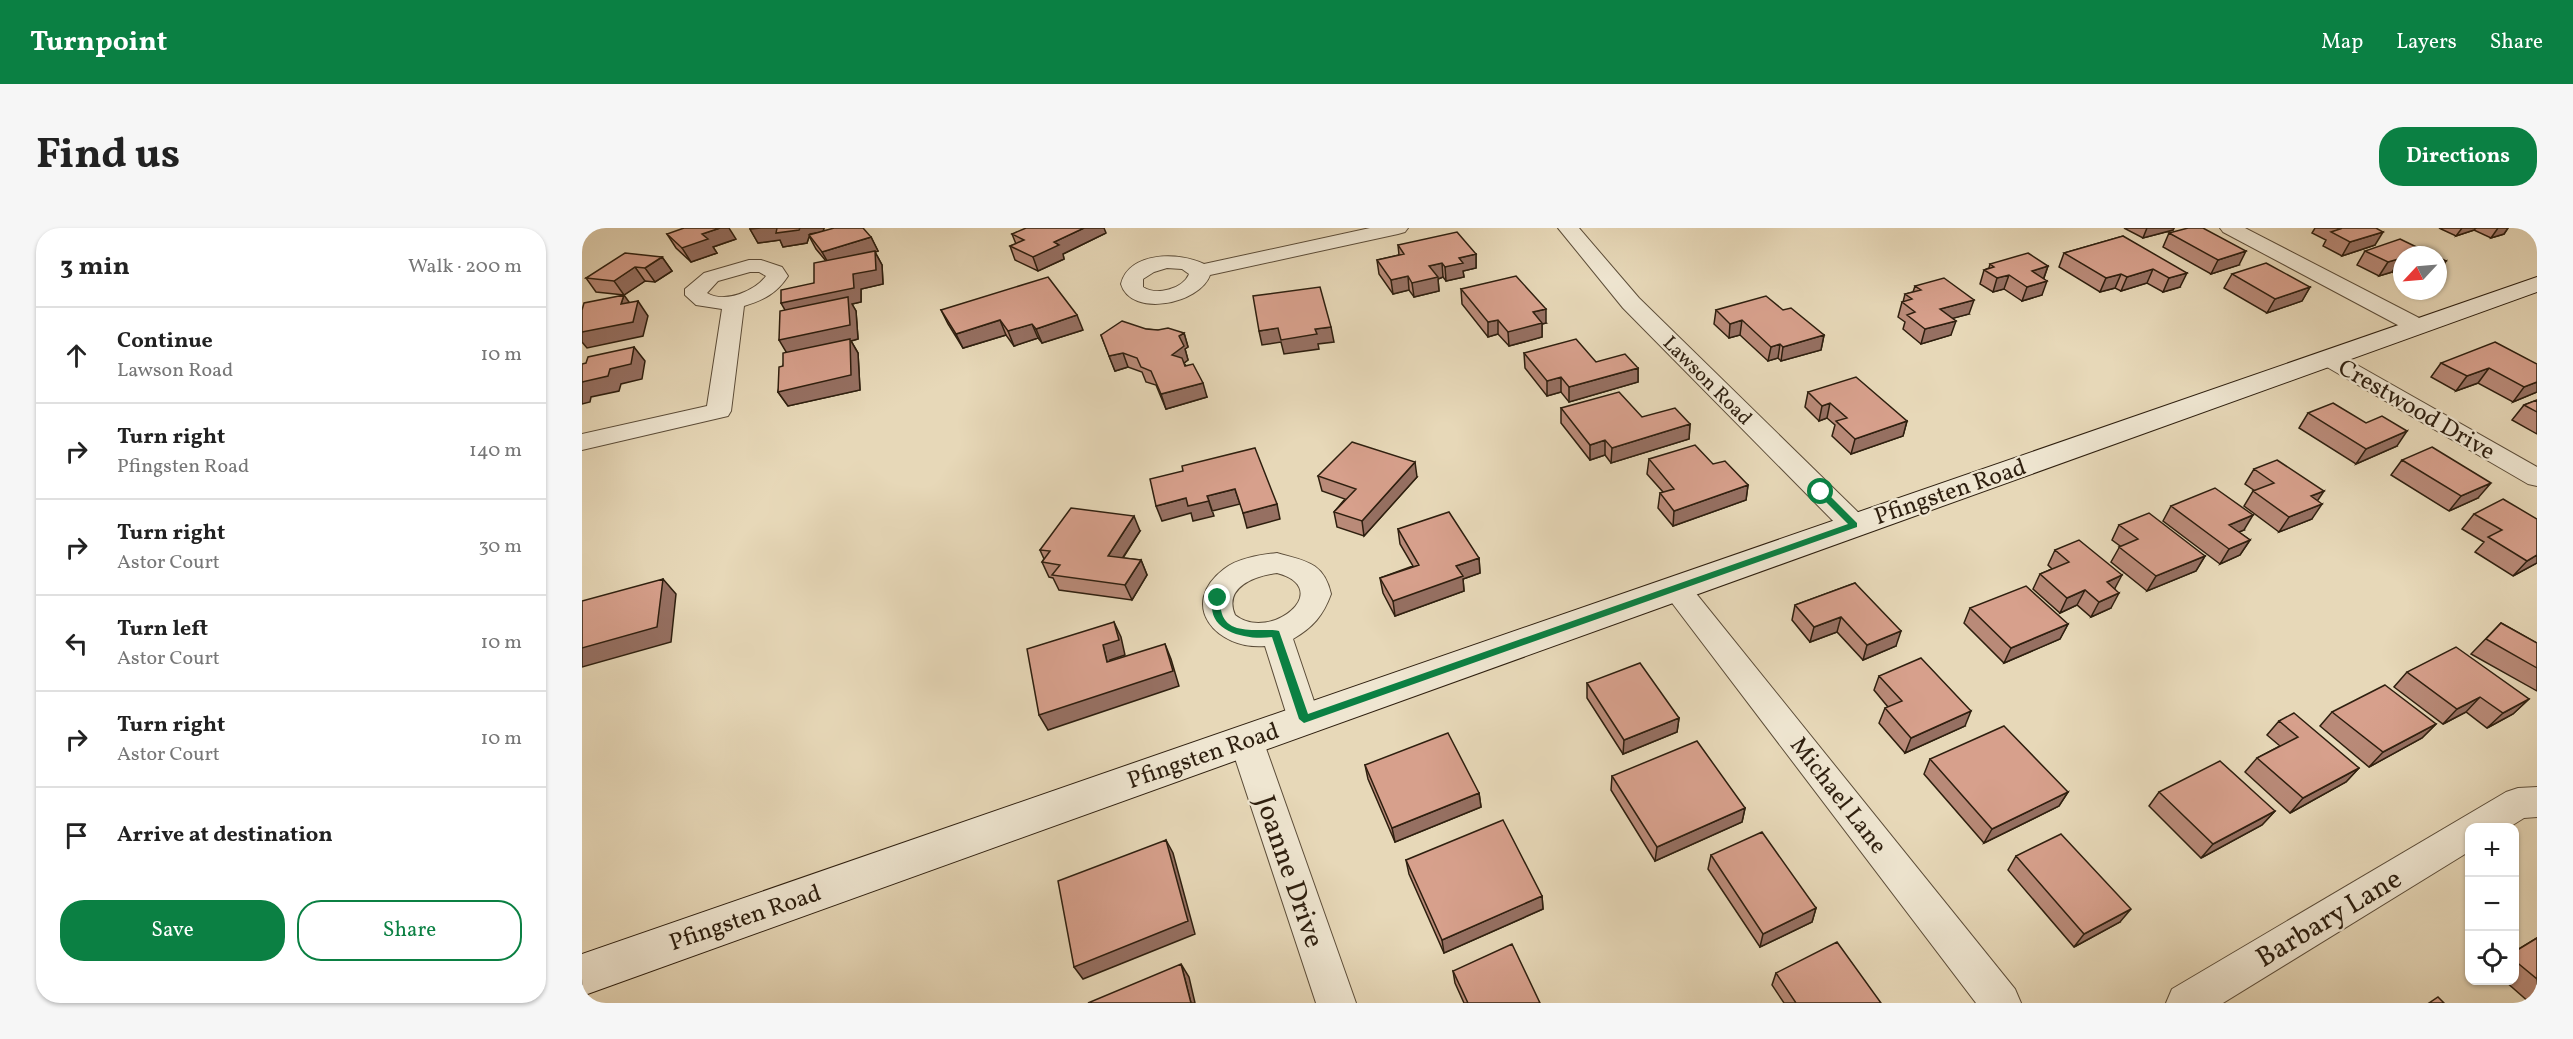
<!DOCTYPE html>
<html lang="en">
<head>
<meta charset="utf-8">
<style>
  body { margin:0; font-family:Vollkorn,serif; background:#f6f6f6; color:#222 }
  .controls { position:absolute; right:18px; bottom:18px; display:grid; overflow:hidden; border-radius:12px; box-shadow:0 2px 4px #0004 }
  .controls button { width:54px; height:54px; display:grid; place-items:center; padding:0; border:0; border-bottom:2px solid #e0e0e0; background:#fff; color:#222; font:30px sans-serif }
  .compass { position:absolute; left:1811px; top:18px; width:54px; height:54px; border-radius:50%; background:#fff; box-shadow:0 2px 4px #0004; rotate:244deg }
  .stop { position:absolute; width:18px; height:18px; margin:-14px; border:4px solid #0b8043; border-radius:50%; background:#fff }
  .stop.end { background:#0b8043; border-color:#fff; box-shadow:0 2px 6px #0008 }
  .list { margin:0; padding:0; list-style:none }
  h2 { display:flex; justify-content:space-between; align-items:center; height:78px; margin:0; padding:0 24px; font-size:26px }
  h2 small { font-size:20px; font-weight:400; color:#767676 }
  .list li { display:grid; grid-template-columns:39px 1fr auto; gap:18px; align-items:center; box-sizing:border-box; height:96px; padding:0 24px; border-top:2px solid #e0e0e0 }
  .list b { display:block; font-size:22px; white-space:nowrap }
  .list p { margin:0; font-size:20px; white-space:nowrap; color:#767676 }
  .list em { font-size:20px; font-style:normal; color:#767676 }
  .actions { display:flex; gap:12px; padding:18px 24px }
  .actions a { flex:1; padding:14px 0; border:2px solid #0b8043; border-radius:24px; text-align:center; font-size:21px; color:#0b8043 }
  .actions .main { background:#0b8043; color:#fff }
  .icon { flex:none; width:33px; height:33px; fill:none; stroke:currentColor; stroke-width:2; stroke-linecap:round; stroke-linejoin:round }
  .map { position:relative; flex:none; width:1955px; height:775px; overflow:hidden; border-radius:24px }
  header { display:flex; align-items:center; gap:36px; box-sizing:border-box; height:84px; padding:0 30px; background:#0b8043; color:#fff }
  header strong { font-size:28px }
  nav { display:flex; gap:33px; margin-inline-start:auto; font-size:21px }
  .intro { display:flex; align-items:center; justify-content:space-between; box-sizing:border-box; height:144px; padding:0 36px }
  h1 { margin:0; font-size:42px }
  .button { padding:15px 27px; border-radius:24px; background:#0b8043; color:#fff; font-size:21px; font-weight:700 }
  main { display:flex; gap:36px; padding:0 36px }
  aside { flex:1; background:#fff; border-radius:24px; box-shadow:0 2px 4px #0004 }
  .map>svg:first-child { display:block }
</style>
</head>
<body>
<header>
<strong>Turnpoint</strong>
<nav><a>Map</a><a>Layers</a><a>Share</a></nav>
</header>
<div class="intro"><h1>Find us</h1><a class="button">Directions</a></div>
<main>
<aside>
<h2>3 min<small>Walk · 200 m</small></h2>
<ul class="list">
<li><svg class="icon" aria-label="ahead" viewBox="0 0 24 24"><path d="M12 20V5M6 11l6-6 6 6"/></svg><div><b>Continue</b><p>Lawson Road</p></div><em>10 m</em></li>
<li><svg class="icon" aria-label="right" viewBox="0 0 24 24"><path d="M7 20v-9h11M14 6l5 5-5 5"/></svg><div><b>Turn right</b><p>Pfingsten Road</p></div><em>140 m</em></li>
<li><svg class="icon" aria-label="right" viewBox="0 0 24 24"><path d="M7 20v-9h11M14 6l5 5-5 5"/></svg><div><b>Turn right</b><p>Astor Court</p></div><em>30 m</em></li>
<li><svg class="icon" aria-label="left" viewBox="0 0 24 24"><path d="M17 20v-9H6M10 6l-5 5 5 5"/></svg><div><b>Turn left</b><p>Astor Court</p></div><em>10 m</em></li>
<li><svg class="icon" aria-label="right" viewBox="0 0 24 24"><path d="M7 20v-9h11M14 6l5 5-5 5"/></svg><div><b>Turn right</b><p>Astor Court</p></div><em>10 m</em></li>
<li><svg class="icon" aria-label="arrive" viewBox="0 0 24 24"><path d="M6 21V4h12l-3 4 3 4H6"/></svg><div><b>Arrive at destination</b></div></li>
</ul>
<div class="actions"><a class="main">Save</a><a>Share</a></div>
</aside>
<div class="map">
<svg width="1955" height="775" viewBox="0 0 1955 775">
  <rect width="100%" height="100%" fill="#e7d8b8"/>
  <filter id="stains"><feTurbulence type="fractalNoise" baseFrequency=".00333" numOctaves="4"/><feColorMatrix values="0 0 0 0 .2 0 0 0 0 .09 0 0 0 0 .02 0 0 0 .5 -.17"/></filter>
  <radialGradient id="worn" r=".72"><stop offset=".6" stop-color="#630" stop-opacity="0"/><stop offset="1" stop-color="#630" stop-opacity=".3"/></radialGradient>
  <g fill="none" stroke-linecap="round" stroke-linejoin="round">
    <g stroke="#5c4d39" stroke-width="2">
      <path id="minor" d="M788,0H826L823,4L816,6L628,47C618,76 549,90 539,56C547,23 598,24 622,36ZM585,40L600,41L607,46C601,61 574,68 561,59V51L572,44Z
        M976,0H997L1057,70L1282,290L1286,297L1282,304L1272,306L1262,304L1041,80Z
        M1638,0H1663L1843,93L1846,98L1843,103L1835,105L1827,103L1641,4Z
        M167,32H179L200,39L206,48C195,65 182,72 162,78L149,183L146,188L0,222V206L125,178L140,81L114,77L103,67V61L122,45ZM168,44H177L184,48C173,63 142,76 125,65L136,53Z
        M1746,123L1754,125L1955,239V258L1946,256L1738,135L1734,130L1738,125Z
        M695,325C723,333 742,334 749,366C741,388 731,399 711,411L738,491L734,500L722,504L710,500L706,491L683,418C635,422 595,377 642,341C656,330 678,327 695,325ZM695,345C754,361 688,415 653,387C641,359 673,348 695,345Z
        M1094,350L1104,353L1433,761L1439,775H1394L1084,367L1079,360L1084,353Z
        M664,498L676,502L681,512L774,775H734L647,512L652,502Z
        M1955,559V589L1942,590L1926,600H1888V623L1641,775H1584L1590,761L1924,564L1936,560Z"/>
    </g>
    <g stroke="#2e1f0f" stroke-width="2">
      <path id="secondary" d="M1955,49V64L0,768V726Z"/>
    </g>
    <use href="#minor" fill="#efe6d1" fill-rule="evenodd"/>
    <use href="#secondary" fill="#efe6d1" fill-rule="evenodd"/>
  </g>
  <path fill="#b98a78" stroke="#2e1f0f" stroke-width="1.5" d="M168,0H242L241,3L289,9L296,23L293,24L300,37L301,56L279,61V74L270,76L274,83L276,111L269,113L276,125L278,162L206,178L196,164L201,138L204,125L203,82L232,55L244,33L234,21L227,8L225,15L201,19L198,12L176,15L168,1Z
    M1542,0H1592L1591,2L1561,10Z
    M1733,0H1794L1793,17L1760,28L1741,18L1744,12L1730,5Z
    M1857,0H1926L1922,6L1909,10L1892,2L1874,8Z
    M524,5L481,26L482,31L456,43L433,32L428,18L434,16L430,6Z
    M1587,5L1657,37L1629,46L1581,19Z
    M85,6L154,11L131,19L135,25L109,34L94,20Z
    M1541,8L1598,59L1581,64L1565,55L1539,63L1533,60L1518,64L1477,39L1482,25Z
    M816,17L894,26V40L881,43L882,49L864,53L861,49L856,51L857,63L832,69L827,62L811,66L797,46L795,32L817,27Z
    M1783,23L1820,27V49L1810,44L1797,48L1775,37Z
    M80,29L90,43L73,54L63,53L42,67L14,64L4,50Z
    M1408,36L1466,38L1462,50L1460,67L1440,73L1422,61L1411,64L1398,56L1402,42L1407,40Z
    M1650,46L1728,59L1720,73L1685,85L1642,60Z
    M1333,58L1387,86L1371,90L1369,107L1339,116L1321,101L1323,94L1316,89L1320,74H1321L1323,66L1331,64Z
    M879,61L964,95L960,96V109L927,118L916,106L906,109L880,76Z
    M359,82L501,102L460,115L456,110L432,118L424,107L381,120L366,96Z
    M1134,82H1201L1242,107L1239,122L1199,133L1196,130L1186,133L1158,107L1147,110L1132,96Z
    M564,101L602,105L606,119L603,121L606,132L602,135L625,169L584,181L574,157L564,154L560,144L546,139L533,143L519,107Z
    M942,125L1056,140V154L987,174L979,164L965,168L943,140Z
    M1859,135L1955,136V164L1931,174L1896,155L1874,163L1849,149Z
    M1226,164L1325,193L1321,208L1269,226L1250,208L1253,197L1245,190L1237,193L1223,179Z
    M1955,172V206L1930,192L1942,177Z
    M979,180L1108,196L1107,211L1029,235L1023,227L1008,232L979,195Z
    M1726,185L1784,195L1815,218L1774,236L1717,200Z
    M1067,231L1131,236L1166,257L1164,272L1091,298L1076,280L1078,265L1081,264L1065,246Z
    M1820,232L1896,270L1867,283L1809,247Z
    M1672,241L1735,273L1730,291L1697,304L1662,278L1671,263H1673L1663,256Z
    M736,248L835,249L782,308L755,299L752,284L763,271L740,263Z
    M1589,278L1662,302L1657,304L1668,312L1658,327L1638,336L1581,293Z
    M1892,286L1955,291V335L1931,348L1893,324L1902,314L1880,301Z
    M1537,297L1623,328L1614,343L1565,363L1529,334L1538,318L1530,312Z
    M816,301L897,330L898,345L881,351L882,363L813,388L801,365L798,350L831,338L818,316Z
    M558,303L541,330L559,332L565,347L550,372L477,362L471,350L467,349L460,334L462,331L458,322Z
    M1473,322L1533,361L1529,380L1509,389L1495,377L1478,385L1451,361L1458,346L1470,341L1466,337Z
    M1273,355L1314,418L1281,432L1255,404L1228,414L1210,392L1213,377Z
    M1388,380L1486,396L1478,411L1422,435L1382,395Z
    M1919,395L1955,415V463L1889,426Z
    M1825,444L1947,471L1931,486L1905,500L1884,484L1861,496L1812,459Z
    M1297,448L1383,498L1323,525L1297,495L1303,480L1306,479L1292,462Z
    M1005,455L1097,490L1095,504L1041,526L1005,470Z
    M1750,484L1854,496L1840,510L1787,539L1738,498Z
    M1697,493L1777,540L1764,554L1708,585L1663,544L1675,530L1698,518L1685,507Z
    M1348,531L1486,564L1477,578L1402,615L1342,546Z
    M783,537L897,565L899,579L813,614L786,551Z
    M1030,548L1163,580L1160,594L1073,633L1029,562Z
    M1577,564L1693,583L1680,597L1619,630L1567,578Z
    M1129,627L1234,680L1230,694L1178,719L1126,641Z
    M1434,628L1538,694L1492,719L1426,642Z
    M824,632L960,668L961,681L862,725L827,646Z
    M1955,710V775H1948L1923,753H1932V724Z
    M871,743L958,775H882L873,755Z
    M1194,745L1299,775H1202L1190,757Z"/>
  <path fill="#967062" stroke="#2e1f0f" stroke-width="1.5" d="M138,0H147L154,11L131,19L135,25L109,34L100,20L120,6Z
    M179,0H242L241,4L228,6L225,15L201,19L198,12L176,15L168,1Z
    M502,0H522L524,5L481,26L482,31L456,43L451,29L472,14Z
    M1565,0H1592L1591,2L1561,10Z
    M1880,0H1894L1892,2L1874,8Z
    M1916,0H1926L1922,6L1909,10Z
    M1801,4L1793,17L1760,28L1768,14Z
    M289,9L296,23L293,24L300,37L301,56L279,61V74L270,76L274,83L276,111L269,113L276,125L278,162L206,178L196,164L206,127L197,112L207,89L199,75L271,46L248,38L240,24Z
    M1664,23L1657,37L1629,46L1636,32Z
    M894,26V40L881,43L882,49L864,53L863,39L877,30Z
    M80,29L90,43L73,54L63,40Z
    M1819,30L1810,44L1797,48L1806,34Z
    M1864,33L1856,45V36Z
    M860,35L861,49L856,51L857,63L832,69L830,55L847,38Z
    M1466,38L1461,52L1450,43Z
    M53,39L63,53L42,67L32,53Z
    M1571,41L1565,55L1539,63L1545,49Z
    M1605,45L1598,59L1581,64L1587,50Z
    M1539,46L1533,60L1518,64L1524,50Z
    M1427,47L1422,61L1411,64L1415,50Z
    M826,48L827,62L811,66L809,52Z
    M1465,53L1460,67L1440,73L1445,59Z
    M1728,59L1720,73L1685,85L1693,71Z
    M42,67L52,81L39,76Z
    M1392,72L1387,86L1354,95L1358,81Z
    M56,73L66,88L61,108L5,120L0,114V104Z
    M964,81V95L960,96V109L927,118L926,104L951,84Z
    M495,87L501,102L460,115L454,101Z
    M418,92L424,107L381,120L374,106Z
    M916,92V106L906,109V94Z
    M1160,92L1158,107L1147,110L1148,96Z
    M1374,93L1369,107L1339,116L1343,101Z
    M450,96L456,110L432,118L426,103Z
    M749,99L752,114L736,116L737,121L702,126L699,114L680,117L677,103L696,100L733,101Z
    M602,105L606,119L603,121L606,132L594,141L590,127L597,108Z
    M1242,107L1239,122L1199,133L1201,119Z
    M1198,116L1196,130L1186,133L1189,119Z
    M52,119L63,133L60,151L39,156L37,163L9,169L8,174L0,176V154L28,141Z
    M541,125L546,139L533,143L527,128Z
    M1056,140V154L987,174V159Z
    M1907,140L1896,155L1874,163L1885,148Z
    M979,149V164L965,168V153Z
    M1955,154V164L1931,174L1942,159Z
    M621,155L625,169L584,181L579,166Z
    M1248,175L1245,190L1237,193L1240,178Z
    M1325,193L1321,208L1269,226L1273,211Z
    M1108,196L1107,211L1029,235L1030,220Z
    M1825,203L1815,218L1774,236L1784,221Z
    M1023,212V227L1008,232V217Z
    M833,234L835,249L782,308L780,293Z
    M1909,255L1896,270L1867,283L1879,268Z
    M1166,257L1164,272L1091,298L1092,283Z
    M653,261L658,276L630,283L625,268Z
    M1742,263L1732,278L1729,268Z
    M604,270L627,273L632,288L611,293L609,285L580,293L574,278Z
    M695,276L698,291L665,300L661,285Z
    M1740,276L1730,291L1697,304L1707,289Z
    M1671,287L1662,302L1638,312L1647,297Z
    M552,288L558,303L532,343L526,328Z
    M1668,312L1658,327L1638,336L1647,321Z
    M1955,327V335L1931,348L1945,333Z
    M1623,328L1614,343L1565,363L1574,348Z
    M897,330L898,345L881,351L882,363L813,388L811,373L874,338Z
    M559,332L565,347L550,372L543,357Z
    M1540,347L1532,362L1525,354Z
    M81,351L94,366L89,414L0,439V420Z
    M1503,362L1495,377L1478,385L1485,370Z
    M1537,365L1529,380L1509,389L1517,374Z
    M1259,389L1255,404L1228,414L1232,399Z
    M532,394L539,409L543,427L528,432L533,449L525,434L521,417Z
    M1486,396L1478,411L1422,435L1429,420Z
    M1319,403L1314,418L1281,432L1285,417Z
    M583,416L589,431L597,458L466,502L457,487Z
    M1898,469L1884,484L1861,496L1875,481Z
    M1947,471L1931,486L1905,500L1921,485Z
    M1389,483L1383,498L1323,525L1329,510Z
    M1097,490L1095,504L1041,526L1042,512Z
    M1854,496L1840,510L1787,539L1801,524Z
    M1777,540L1764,554L1708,585L1721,570Z
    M1486,564L1477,578L1402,615L1410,601Z
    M897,565L899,579L813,614L810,600Z
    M1163,580L1160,594L1073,633L1075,619Z
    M1693,583L1680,597L1619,630L1631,616Z
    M584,612L591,625L613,706L501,751L492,739Z
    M960,668L961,681L862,725L860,712Z
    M1234,680L1230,694L1178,719L1181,706Z
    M1549,681L1538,694L1492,719L1502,706Z
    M599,736L607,749L613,775H609Z"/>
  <path fill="#d7a08c" stroke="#2e1f0f" stroke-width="1.5" d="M102,0H138L120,6L126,11L100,20L85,6Z
    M195,0H218L217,2L194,5Z
    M252,0H281L289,9L240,24L227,7Z
    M444,0H502L472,14L477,17L451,29L428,18L442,12L430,6Z
    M1606,0H1621L1664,23L1636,32L1587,5Z
    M1755,0H1794L1801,4L1768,14L1749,4L1758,1Z
    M875,4L894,26L877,30L881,35L863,39L860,35L847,38L856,49L830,55L826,48L809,52L795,32L822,26L816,17Z
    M1541,8L1605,45L1587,50L1571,41L1545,49L1539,46L1524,50L1482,25Z
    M1818,11L1851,27H1820V30L1806,34L1783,23Z
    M293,23L294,42L271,46L272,60L199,75V62L232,55V35Z
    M43,25L80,29L63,40L53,39L32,53L4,50Z
    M1446,25L1466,38L1450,43L1465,53L1445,59L1427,47L1415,50L1402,42L1412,39L1408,36Z
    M1856,29L1864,33L1856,36Z
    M1684,35L1728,59L1693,71L1650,46Z
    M934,48L964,81L951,84L960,95L926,104L916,92L906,94L879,61Z
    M466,49L495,87L454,101L450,96L426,103L418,92L374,106L359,82Z
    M1362,50L1392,72L1358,81L1374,93L1343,101L1325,87L1333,84L1320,74L1330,71L1323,66L1339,62L1333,58Z
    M738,59L749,99L733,101L735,106L699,112L696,100L677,103L671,68Z
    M42,67L39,76L56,73L51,94L0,104V82L2,75Z
    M1184,68L1201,82L1209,80L1242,107L1201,119L1198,116L1189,119L1160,92L1148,96L1134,82Z
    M266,69L268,97L197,112L198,83Z
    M540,93L564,101L576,102L586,100L602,105L597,108L602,118L590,127L600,130L603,138L611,136L621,155L579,166L569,143L559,139L555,130L541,125L527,128L519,107Z
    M268,111L269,147L196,164L197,139L201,138V125Z
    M994,111L1014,134L1043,126L1056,140L987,159L979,149L965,153L942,125Z
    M1913,114L1955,136V154L1942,159L1907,140L1885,148L1859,135Z
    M52,119L49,136L28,141L26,148L0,154V136L4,135L6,129Z
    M1274,149L1325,193L1273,211L1254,193L1265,190L1248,175L1240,178L1226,164Z
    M1037,164L1060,189L1093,180L1108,196L1030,220L1023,212L1008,217L979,180Z
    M1955,172V184L1942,177Z
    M1751,175L1784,195L1800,188L1825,203L1784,221L1726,185Z
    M770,214L833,234L780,293L752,284L774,261L736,248Z
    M1113,217L1131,236L1143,233L1166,257L1092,283L1078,265L1092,261L1067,231Z
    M1850,219L1909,255L1879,268L1820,232Z
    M673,220L695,276L661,285L653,261L625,268L627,273L606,278L604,270L574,278L568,251L601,243L600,238Z
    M1695,232L1742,263L1729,268L1740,276L1707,289L1671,263L1692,255L1672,241Z
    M1633,260L1671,287L1647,297L1668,312L1647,321L1589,278Z
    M1921,271L1955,291V327L1945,333L1906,309L1920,302L1892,286Z
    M489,280L552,288L526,328L559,332L543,357L470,347L478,337L460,334L468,323L458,322Z
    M867,284L897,330L874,338L881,348L811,373L798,350L837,337L816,301Z
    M1567,285L1623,328L1574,348L1537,319L1556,311L1537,297Z
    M1497,312L1540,347L1525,354L1537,365L1517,374L1503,362L1485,370L1458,346L1487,334L1473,322Z
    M81,351L75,399L0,420V373Z
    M1273,355L1319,403L1285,417L1259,389L1232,399L1213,377Z
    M1444,358L1486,396L1429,420L1388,380Z
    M532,394L537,412L521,417L525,434L583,416L591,443L457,487L445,421Z
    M1919,395L1955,415V440L1904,411Z
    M1874,419L1947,471L1921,485L1898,469L1875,481L1825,444Z
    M1339,430L1389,483L1329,510L1303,480L1320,473L1297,448Z
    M1058,435L1097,490L1042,512L1005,455Z
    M1803,457L1854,496L1801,524L1750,484Z
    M1712,485L1777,540L1721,570L1675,530L1716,509L1697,493Z
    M1422,498L1486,564L1410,601L1348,531Z
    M866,505L897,565L810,600L783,537Z
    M1115,513L1163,580L1075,619L1030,548Z
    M1638,533L1693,583L1631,616L1577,564Z
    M921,592L960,668L860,712L824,632Z
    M1180,604L1234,680L1181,706L1129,627Z
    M1479,606L1549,681L1502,706L1434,628Z
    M584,612L606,693L492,739L476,653Z
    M1955,710V751L1932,732V724Z
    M1255,714L1299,775H1214L1194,745Z
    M930,716L958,775H886L871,743Z
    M599,736L609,775H506Z
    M1856,769L1862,775H1847Z"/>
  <path fill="#0b8043" d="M1236,262H1242L1275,295V299L722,495L717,491L690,409C665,413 620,403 632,368H639C640,373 639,377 639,382C644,410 680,399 697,403L726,486L1266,296L1236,266Z"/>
  <g text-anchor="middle" stroke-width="4.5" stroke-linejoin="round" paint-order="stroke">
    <g font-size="20" fill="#2e1f0f" stroke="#efe6d1">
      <text transform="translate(1126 152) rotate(45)" y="7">Lawson Road</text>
    </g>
    <g font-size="24" fill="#2e1f0f" stroke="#efe6d1">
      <text transform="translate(1835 181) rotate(30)" y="8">Crestwood Drive</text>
      <text transform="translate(1368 263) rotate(-19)" y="8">Pfingsten Road</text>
      <text transform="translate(621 527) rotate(-19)" y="8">Pfingsten Road</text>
      <text transform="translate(1257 567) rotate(52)" y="8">Michael Lane</text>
      <text transform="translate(163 689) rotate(-19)" y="8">Pfingsten Road</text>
    </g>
    <g font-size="28" fill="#2e1f0f" stroke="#efe6d1">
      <text transform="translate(709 643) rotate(71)" y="10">Joanne Drive</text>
      <text transform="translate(1746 689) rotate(-31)" y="10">Barbary Lane</text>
    </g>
  </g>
  <rect width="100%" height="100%" filter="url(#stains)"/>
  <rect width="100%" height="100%" fill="url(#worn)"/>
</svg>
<div class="controls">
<button>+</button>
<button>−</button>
<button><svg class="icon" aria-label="locate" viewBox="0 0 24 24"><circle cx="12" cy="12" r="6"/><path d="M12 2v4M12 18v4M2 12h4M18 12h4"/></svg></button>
</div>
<svg class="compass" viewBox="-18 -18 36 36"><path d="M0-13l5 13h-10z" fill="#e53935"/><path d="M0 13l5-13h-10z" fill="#767676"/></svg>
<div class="stop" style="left:1239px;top:264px"></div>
<div class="stop end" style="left:636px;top:370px"></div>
</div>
</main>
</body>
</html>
